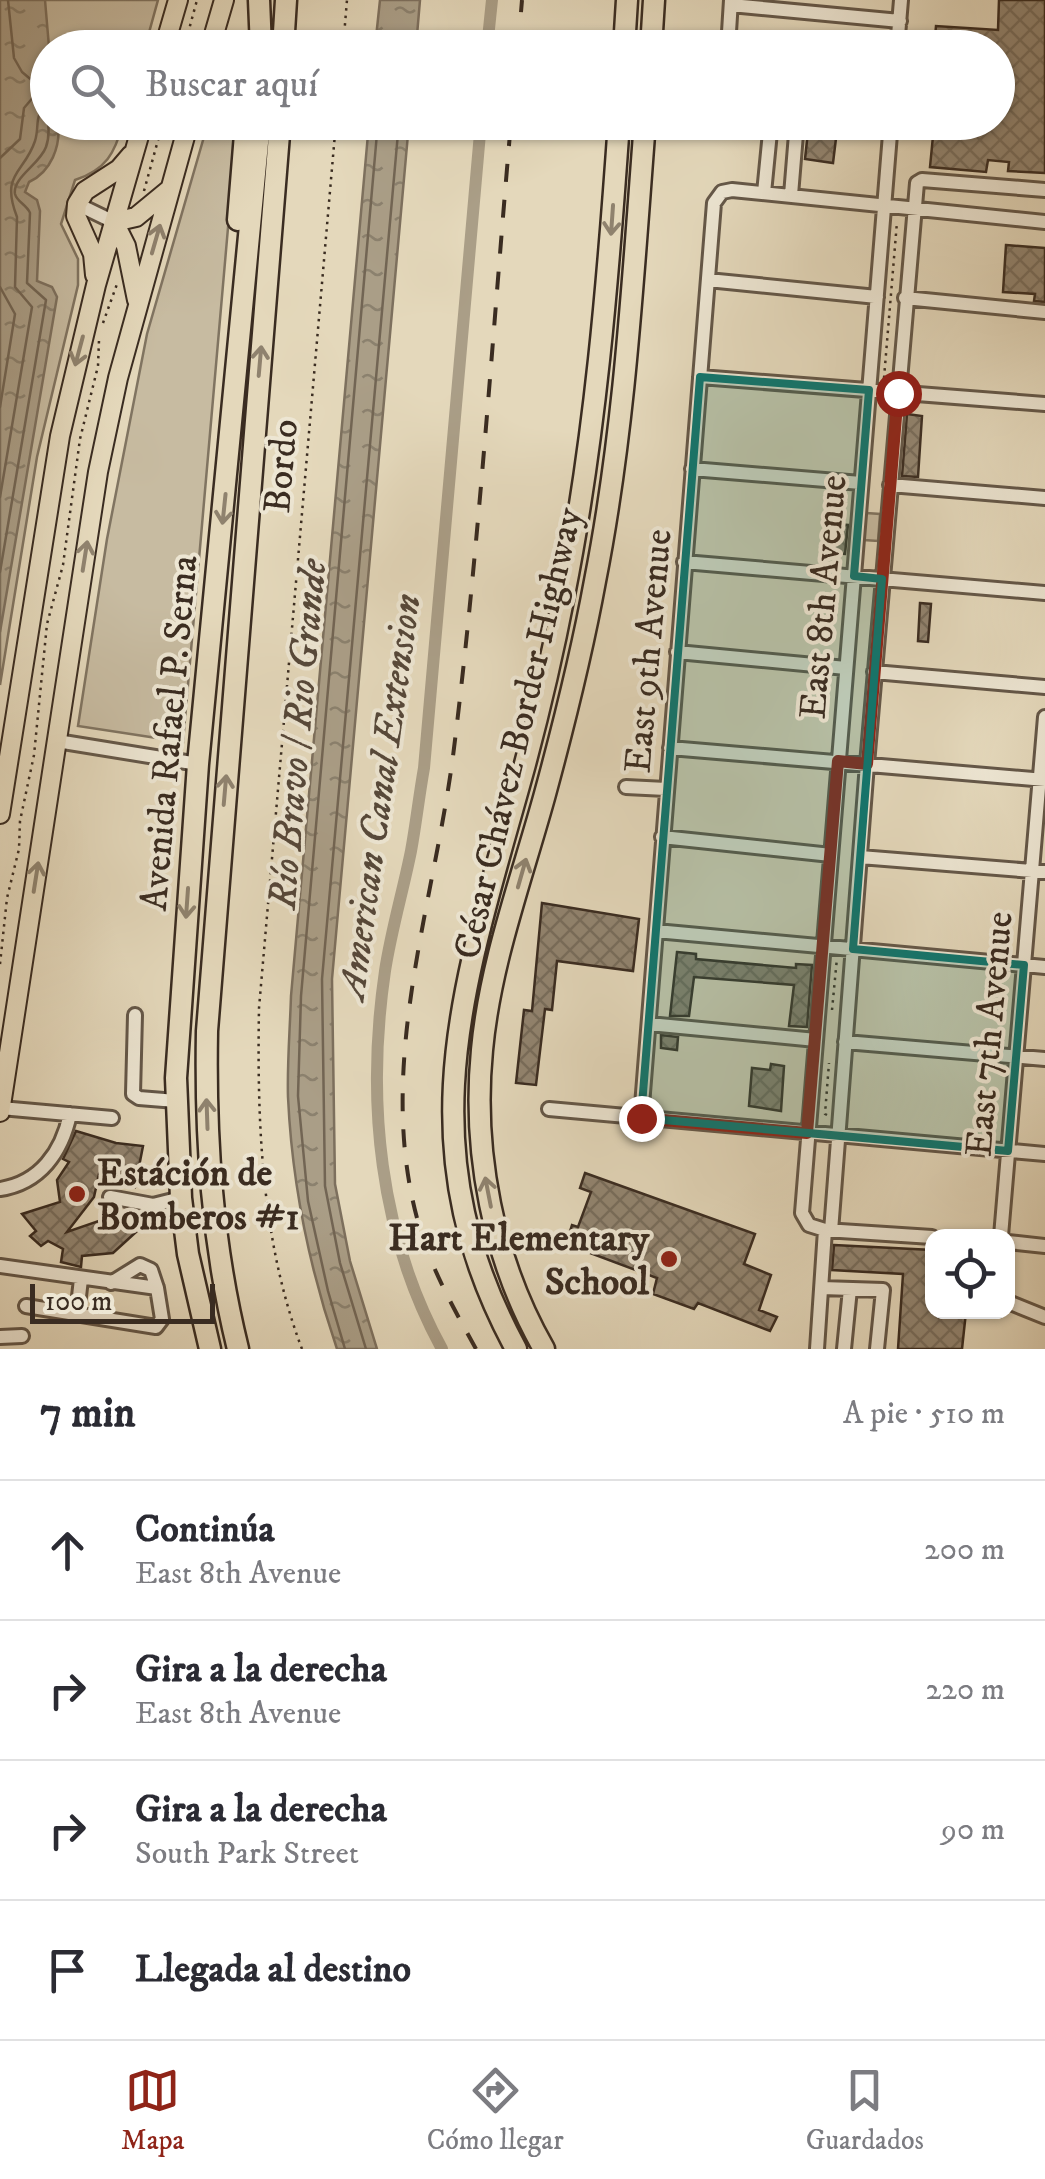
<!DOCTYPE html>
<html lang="es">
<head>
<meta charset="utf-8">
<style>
  body { margin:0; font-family:"IM FELL DW Pica",serif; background:#f2f2f3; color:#2b2b33 }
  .controls { position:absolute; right:30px; bottom:30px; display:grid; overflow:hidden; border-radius:20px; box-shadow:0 2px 8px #0004 }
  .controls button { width:90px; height:90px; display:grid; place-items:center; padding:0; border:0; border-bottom:2px solid #e1e1e2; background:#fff; color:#2b2b33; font:50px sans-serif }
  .scale { position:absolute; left:30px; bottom:25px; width:185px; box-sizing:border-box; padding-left:10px; border:5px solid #3a2c21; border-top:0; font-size:28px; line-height:35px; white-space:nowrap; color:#3a2c21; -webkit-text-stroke:8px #ede6d3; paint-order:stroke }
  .stop { position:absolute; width:30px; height:30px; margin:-22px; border:8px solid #8f2418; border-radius:50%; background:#fff }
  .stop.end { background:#8f2418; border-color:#fff; box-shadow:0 2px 10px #0008 }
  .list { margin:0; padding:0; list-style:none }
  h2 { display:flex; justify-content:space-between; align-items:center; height:130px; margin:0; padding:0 40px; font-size:42px }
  h2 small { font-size:32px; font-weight:400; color:#7c7c81 }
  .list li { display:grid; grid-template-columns:65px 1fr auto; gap:30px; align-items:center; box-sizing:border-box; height:140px; padding:0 40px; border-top:2px solid #e1e1e2 }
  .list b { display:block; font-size:38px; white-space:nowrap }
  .list p { margin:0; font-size:32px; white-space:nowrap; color:#7c7c81 }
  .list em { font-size:32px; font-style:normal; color:#7c7c81 }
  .icon { flex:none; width:55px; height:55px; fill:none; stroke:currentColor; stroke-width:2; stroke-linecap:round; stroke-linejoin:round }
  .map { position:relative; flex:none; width:1045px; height:1349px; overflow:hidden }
  .search { position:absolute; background:#fff; box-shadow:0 2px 8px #0004; left:30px; right:30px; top:30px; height:110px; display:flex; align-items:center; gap:25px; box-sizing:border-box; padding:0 35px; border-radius:55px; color:#7c7c81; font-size:38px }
  .sheet { height:690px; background:#fff }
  nav { display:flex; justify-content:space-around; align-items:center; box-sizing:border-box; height:140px; border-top:2px solid #e1e1e2; background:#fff; font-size:28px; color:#7c7c81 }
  nav a { display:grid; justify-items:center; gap:5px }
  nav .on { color:#8f2418 }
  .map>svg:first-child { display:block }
</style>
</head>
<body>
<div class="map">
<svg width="1045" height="1349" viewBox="0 0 1045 1349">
  <defs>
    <pattern id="water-ripples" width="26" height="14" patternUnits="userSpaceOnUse" patternTransform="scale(2.5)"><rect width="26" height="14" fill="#aa9e87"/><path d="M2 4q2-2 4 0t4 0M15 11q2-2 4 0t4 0" fill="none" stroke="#8b816e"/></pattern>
    <pattern id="building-cross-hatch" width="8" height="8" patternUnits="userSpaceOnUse" patternTransform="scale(2.5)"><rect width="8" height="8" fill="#928571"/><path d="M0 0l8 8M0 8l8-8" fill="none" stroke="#786d5c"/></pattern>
  </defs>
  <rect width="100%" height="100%" fill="#e4d8bb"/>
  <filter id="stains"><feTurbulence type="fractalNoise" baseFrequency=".002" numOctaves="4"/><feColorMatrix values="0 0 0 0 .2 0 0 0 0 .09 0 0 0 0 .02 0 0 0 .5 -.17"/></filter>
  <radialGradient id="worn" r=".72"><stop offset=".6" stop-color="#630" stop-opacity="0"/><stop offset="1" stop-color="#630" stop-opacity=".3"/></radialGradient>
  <path fill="#c7bba1" stroke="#807461" stroke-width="2.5" d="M0,0H158L145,47L48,48V122L123,123C115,153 106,170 75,180L61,224L78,259V285L37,457L0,685Z
    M208,123L237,125L183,742L78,726L107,539L147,334Z
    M866,513L880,514L878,541L864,540Z"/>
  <path fill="url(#water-ripples)" stroke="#7d705e" stroke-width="2.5" d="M0,0H45L49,47L48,122L58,123C61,146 51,172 29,182L25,192L37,200L40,211L37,281L52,287L57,297L0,632Z
    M380,0H420L416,47H375Z
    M369,123H409L332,979L335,1184L350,1261L377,1349H337C309,1267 292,1184 288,1097C287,1064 290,1029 291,996Z"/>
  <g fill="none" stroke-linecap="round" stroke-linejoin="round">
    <path stroke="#726554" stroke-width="2.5" d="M0,158L20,139L24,108L41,88L22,72L14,58L8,0
      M0,287L15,314L0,407
      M0,497L32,307L15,287L17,217C0,173 24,174 35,141C40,125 33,116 48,104
      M0,572L46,300L27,283L30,213C27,205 17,202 15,194C12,178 40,164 46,147C49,139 49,131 48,122
      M345,1349L328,1291L308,1201L298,1096L301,996L378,122
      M366,1349L340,1263L325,1186L322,979L399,122"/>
    <path stroke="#aa9e87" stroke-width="12" d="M487,48L492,0
      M442,1349C379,1234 366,1100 385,971C391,931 403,891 411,851C416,824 419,796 424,768L481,122"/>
  </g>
  <path fill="url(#building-cross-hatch)" stroke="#3a2c21" stroke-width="2.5" d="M999,0H1045V173L1008,171L1009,162L988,160L986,172L930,167L933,136H927L928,122H998V48H934L936,26L998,30Z
    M809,122H838L833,163L805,159Z
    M1006,245L1045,248V302L1034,301L1035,294L1003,292Z
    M907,414L922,416L918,477L902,476Z
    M833,524L848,525L845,554L830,553Z
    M920,603L931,604L928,642L918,641Z
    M542,903L639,919L633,971L557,961L552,1010L545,1009L536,1085L516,1083L524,1010L532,1011Z
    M677,952L696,954V959L796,968V964L812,965L807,1027L789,1026L794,985L694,977L689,1016H670Z
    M661,1035L678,1037L677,1050L661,1048Z
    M771,1064L784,1066L781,1111L749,1106L752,1068L770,1070Z
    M76,1131L116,1143L143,1146L135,1187L99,1174L94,1197L67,1232L99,1221L110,1212L136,1232L113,1253L82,1256L81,1267L61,1262L63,1249L48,1241L41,1246L30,1236L36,1231L22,1214L60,1202L57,1180L69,1162L63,1159Z
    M585,1173L755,1234L744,1264L771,1275L759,1310L777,1317L770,1331L698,1303L694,1309L653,1294L657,1278L566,1244L572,1225L578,1227L591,1192L580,1188Z
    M834,1245L932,1250V1312H966L962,1349H898L903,1274L832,1270Z"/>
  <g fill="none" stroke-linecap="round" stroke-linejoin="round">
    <g stroke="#645748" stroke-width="18">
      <path id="minor" d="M731,5L900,21
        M728,48L731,0
        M897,48L901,0
        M891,122L802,1213L809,1225L825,1230L932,1237
        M764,193L771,122
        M791,195L797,122
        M77,204L114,222
        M708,280L877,297
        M905,298L1045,312
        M700,377L1045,404
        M692,469L861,483
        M890,485L1045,498
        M684,562L1045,593
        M677,652L846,668
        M874,672L1045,687
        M57,741L198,764
        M670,748L1045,780
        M626,787L666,789
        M662,837L831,855
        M860,857L1045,872
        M656,931L1045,967
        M135,1015L133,1094L139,1098L176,1101
        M649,1024L816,1040
        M845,1042L1045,1059
        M1,1108L112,1118
        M549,1109L1045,1154
        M641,1118L714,203L722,192L732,190L1045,222
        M0,1189C40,1183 62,1152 70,1114
        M110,1197L153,1205L181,1198
        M831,1231L867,764L917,183L922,180L1045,190
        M1001,1236L1045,717
        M1008,1242L1045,1246
        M0,1266L157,1288L162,1319L156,1327L26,1306
        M111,1283L140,1265L151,1270L157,1288
        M822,1288L883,1290L877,1349
        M1008,1302L1045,1317
        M77,1314L81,1279
        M0,1337L22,1336
        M817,1349L825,1230
        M844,1349L850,1289"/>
    </g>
    <g stroke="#3a2c21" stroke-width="22">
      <path id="major" d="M164,48L178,0
        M210,48L224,0
        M95,275L93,254L76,216L77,204L85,191L119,169L131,155
        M137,300L126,246L114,222L136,217L170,189
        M0,814L60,436L96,285L143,122
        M0,1112L98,472L118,378L189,122"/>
    </g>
    <g stroke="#3a2c21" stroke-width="25">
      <path id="highway" d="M259,0L261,48
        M283,48L286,0
        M624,48L627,0
        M651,48L654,0
        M238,220L246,122
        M210,1349L188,1254L181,1198L176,1078L198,764L260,122
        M238,1349C212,1244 205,1139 207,1031L280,122
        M516,1349C402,1139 467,976 525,764C540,708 553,652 564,595C595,439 608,281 619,122
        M544,1349C493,1260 472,1152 482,1050C490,963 522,878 545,794C564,724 582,652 595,581C625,429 633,276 645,122"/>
    </g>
    <path stroke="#3a2c21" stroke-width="2.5" stroke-dasharray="2.5 5" stroke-linecap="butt" d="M184,48L197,0
      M343,48L347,0
      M903,137L924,139
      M144,191L163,122
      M103,323L117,284
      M884,378L897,222
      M0,964L7,898L19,849L20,821L34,755L47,624L63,565L80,439L98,366L99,340
      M832,1010L837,958
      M827,1115L825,1114L829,1063
      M302,1349C261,1241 257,1121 259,1008L336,122"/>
    <use href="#minor" stroke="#ede6d3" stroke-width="12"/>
    <use href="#major" stroke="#e4d8bb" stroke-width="18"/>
    <use href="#highway" stroke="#e4d8bb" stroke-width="20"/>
    <path stroke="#3a2c21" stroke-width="4" stroke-dasharray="18 18" stroke-linecap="butt" d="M518,48L522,0
      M476,1349C458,1316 439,1283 426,1247C367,1081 436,906 455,740C480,535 493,328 511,122"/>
  </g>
  <defs><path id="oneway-shaft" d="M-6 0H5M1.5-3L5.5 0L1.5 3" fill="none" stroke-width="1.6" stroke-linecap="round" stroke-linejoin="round" transform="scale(2.5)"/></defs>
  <g stroke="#8f826e">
    <use href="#oneway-shaft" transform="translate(612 220) rotate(94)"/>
    <use href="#oneway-shaft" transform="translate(156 239) rotate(-74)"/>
    <use href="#oneway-shaft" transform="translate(79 351) rotate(105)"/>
    <use href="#oneway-shaft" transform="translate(260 361) rotate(-85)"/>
    <use href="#oneway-shaft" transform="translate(224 509) rotate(96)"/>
    <use href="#oneway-shaft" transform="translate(85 556) rotate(-81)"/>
    <use href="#oneway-shaft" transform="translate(225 790) rotate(-85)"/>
    <use href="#oneway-shaft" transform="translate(522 873) rotate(-74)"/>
    <use href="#oneway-shaft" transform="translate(36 877) rotate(-81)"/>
    <use href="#oneway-shaft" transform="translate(187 903) rotate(94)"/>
    <use href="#oneway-shaft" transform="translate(207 1114) rotate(-92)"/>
    <use href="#oneway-shaft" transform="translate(488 1192) rotate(-101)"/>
  </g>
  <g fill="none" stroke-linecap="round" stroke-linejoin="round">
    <path stroke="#8f2418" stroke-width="12" d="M641,1118L807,1133L838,761L867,764L898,393"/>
  </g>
  <path fill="#0f766e" fill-opacity="0.2" stroke="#0f766e" stroke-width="8" stroke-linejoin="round" d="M700,377L869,390L854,576L882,579L853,949L1024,965L1008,1151L641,1118Z"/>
  <g fill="#8f2418" stroke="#ede6d3" stroke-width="4">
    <circle cx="77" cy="1194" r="10"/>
    <circle cx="669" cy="1259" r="10"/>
  </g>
  <g text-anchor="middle" stroke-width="8" stroke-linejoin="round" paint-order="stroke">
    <g font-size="38" fill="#3a2c21" stroke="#ede6d3">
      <text transform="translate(280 466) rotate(-85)" y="13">Bordo</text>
      <text transform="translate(822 597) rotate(-85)" y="13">East 8th Avenue</text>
      <text transform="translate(647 651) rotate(-85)" y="13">East 9th Avenue</text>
      <text transform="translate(168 733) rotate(-85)" y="13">Avenida Rafael P. Serna</text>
      <text transform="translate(517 733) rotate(-77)" y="13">César Chávez Border Highway</text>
      <text transform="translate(988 1034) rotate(-85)" y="13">East 7th Avenue</text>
    </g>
    <g font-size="38" font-weight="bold" fill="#3a2c21" stroke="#ede6d3" text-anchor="start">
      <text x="97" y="1185">Estáción de<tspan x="97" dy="44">Bomberos #1</tspan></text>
      <text x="649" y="1250" text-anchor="end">Hart Elementary<tspan x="649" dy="44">School</tspan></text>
    </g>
    <g font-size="40" font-style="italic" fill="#56483a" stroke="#ede6d3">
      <text transform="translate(296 734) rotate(-85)" y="14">Río Bravo / Rio Grande</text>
      <text transform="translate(378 796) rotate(-82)" y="14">American Canal Extension</text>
    </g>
  </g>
  <rect width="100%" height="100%" filter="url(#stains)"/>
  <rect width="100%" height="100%" fill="url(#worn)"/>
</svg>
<div class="controls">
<button><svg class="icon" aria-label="locate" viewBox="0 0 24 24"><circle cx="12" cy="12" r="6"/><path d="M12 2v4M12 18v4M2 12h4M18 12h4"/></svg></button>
</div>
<div class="scale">100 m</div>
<div class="stop" style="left:898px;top:393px"></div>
<div class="stop end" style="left:641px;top:1118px"></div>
<div class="search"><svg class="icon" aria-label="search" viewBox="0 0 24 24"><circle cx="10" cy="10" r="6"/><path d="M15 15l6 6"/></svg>Buscar aquí</div>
</div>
<section class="sheet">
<h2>7 min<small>A pie · 510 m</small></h2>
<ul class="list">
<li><svg class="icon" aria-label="ahead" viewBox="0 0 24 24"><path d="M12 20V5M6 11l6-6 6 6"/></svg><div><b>Continúa</b><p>East 8th Avenue</p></div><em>200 m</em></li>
<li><svg class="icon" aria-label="right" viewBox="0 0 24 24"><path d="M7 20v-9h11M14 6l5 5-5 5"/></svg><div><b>Gira a la derecha</b><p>East 8th Avenue</p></div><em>220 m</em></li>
<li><svg class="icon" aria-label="right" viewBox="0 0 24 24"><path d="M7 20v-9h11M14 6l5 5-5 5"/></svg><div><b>Gira a la derecha</b><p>South Park Street</p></div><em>90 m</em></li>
<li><svg class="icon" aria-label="arrive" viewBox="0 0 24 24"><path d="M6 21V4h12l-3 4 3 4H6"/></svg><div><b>Llegada al destino</b></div></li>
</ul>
</section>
<nav>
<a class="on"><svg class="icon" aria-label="map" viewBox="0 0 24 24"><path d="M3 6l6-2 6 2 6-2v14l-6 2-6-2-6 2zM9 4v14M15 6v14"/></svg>Mapa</a>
<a><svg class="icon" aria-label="directions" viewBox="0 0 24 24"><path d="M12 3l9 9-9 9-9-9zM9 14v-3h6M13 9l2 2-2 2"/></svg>Cómo llegar</a>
<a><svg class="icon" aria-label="saved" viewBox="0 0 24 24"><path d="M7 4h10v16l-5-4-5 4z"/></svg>Guardados</a>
</nav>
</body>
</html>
